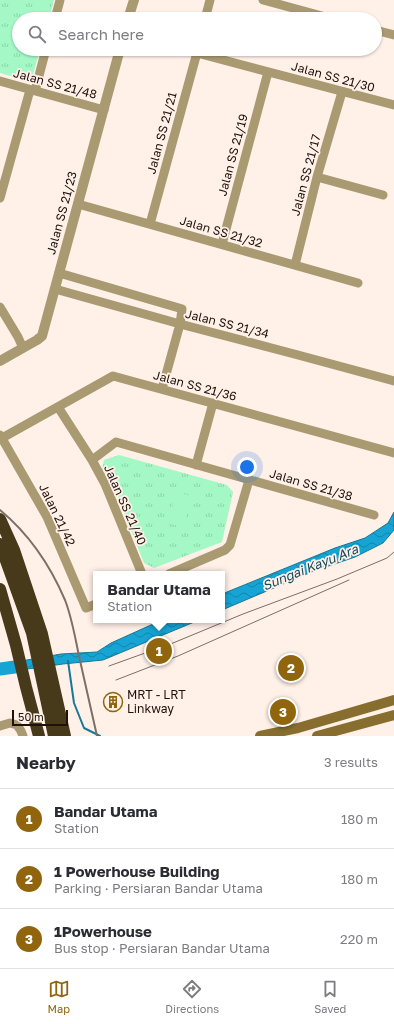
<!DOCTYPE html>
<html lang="en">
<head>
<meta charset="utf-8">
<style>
  body { margin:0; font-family:"Golos Text",sans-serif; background:#f2f2f3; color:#2b2b33 }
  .scale { position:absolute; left:12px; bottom:10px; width:56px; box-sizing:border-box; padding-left:4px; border:2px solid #1e120b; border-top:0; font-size:11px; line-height:14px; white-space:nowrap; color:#1e120b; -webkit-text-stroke:3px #fff0e8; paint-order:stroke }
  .you { position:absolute; left:247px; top:467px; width:14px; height:14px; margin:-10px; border:3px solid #fff; border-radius:50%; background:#1a73e8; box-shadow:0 0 0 6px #1a73e833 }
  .badge { display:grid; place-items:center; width:26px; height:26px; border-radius:50%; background:#90650d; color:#fff; font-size:13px; font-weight:700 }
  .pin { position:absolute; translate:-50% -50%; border:2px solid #fff; box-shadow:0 1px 4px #0006 }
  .popup { position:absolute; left:93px; top:571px; width:132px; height:52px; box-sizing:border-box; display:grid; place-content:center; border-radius:0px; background:#fff; filter:drop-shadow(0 1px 3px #0005); font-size:13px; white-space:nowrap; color:#7c7c81 }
  .popup b { font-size:15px; color:#2b2b33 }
  .popup::after { content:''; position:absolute; left:50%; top:100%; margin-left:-8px; border:8px solid transparent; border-top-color:#fff }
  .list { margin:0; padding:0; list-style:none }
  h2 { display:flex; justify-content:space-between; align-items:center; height:52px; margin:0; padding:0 16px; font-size:17px }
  h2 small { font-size:13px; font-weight:400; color:#7c7c81 }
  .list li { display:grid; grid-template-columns:26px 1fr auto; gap:12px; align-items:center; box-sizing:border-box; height:60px; padding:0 16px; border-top:1px solid #e1e1e2 }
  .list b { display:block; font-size:15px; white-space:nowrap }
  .list p { margin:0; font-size:13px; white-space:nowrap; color:#7c7c81 }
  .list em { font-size:13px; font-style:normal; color:#7c7c81 }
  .icon { flex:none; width:22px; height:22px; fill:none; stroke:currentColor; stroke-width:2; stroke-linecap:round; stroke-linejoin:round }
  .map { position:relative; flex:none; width:394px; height:736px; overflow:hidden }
  .search { position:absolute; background:#fff; box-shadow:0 1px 3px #0004; left:12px; right:12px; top:12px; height:44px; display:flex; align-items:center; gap:10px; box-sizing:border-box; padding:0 14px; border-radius:22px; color:#7c7c81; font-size:15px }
  .sheet { height:232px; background:#fff }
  nav { display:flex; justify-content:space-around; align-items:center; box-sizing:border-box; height:56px; border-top:1px solid #e1e1e2; background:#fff; font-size:11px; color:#7c7c81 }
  nav a { display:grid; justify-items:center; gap:2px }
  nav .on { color:#90650d }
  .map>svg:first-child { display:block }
</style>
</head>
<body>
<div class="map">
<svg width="394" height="736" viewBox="0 0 394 736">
  <defs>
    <pattern id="grass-tufts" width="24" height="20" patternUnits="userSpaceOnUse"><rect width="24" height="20" fill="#a3f8c6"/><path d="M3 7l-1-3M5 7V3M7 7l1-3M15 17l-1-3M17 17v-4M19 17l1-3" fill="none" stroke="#8cd4a9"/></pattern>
    <pattern id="water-waves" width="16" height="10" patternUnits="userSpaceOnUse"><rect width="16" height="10" fill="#15a4d4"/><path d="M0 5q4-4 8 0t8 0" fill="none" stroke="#1384aa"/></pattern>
  </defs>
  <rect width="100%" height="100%" fill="#fff0e8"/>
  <path fill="url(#grass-tufts)" d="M0,0H54L49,19H19V49H40L31,82L0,73Z
    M119,455L227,485L233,492L222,542L154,568L144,563L113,484L102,469L104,460Z"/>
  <path fill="#a3f8c6" d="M176,492L191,496L183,527L168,523Z"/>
  <path fill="url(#water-waves)" stroke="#187898" d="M394,512V530L383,543L355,557L314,571L222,610V594L335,548L365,538L388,523Z
    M162,620H199L103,660L63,664L6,672L4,664L61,654L97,652L111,643Z"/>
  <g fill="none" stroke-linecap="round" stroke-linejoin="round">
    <path stroke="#187898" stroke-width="2" d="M68,661L74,703L84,728L100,736"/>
    <path stroke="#15a4d4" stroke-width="13" d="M0,669L22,666"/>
    <path stroke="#aa9a72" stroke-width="9" d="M263,0L333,19
      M55,19L60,0
      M205,19L210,0
      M375,30L394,35
      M197,53L394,105
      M0,81L104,110
      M35,91L46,49
      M317,177L383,195
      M0,198L30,90
      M78,204L358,283
      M150,224L198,49
      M222,244L268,72
      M295,265L317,177L342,92
      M59,273L179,308L182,309L180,324L162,389
      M55,289L180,324L298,355L394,381
      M0,307L18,337L23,348
      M58,407L92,460L105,484L142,574
      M0,435L47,517L86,608L96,604
      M2,438L113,376L394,453
      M92,460L116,442L374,515
      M196,465L213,403
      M169,574L225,550L230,545L249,480
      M0,726L10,723L17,725L21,731L23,736"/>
    <path stroke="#aa9a72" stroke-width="10" d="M128,19L134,0
      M0,361L37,340L42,336L120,49"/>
    <path stroke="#876e2f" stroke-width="10" d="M260,736L298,728L394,700
      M317,736L394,715"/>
    <path stroke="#473a1a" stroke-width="12" d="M0,519L14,550L42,634L65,736
      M0,544L32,633L54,736
      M0,589L16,645L26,687L39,736"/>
    <path stroke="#7c6f68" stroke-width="1" d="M109,666L173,643L243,614L337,579L387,558L394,552
      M116,680L178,656L349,580"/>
    <path stroke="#7c6f68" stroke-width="2" d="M0,510C29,534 50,565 65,600C72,618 75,637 79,656C85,683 91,709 97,736"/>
  </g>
  <defs>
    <g id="building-ring" transform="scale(1)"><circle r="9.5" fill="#fff0e8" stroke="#90650d" stroke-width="1.5"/><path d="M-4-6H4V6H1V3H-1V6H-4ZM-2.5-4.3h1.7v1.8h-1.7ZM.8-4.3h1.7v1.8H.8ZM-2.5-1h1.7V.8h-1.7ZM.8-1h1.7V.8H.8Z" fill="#90650d"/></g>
  </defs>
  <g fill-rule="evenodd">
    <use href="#building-ring" x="113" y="702"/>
  </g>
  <g text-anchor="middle" stroke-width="3.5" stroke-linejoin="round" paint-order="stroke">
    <g font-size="12" fill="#1e120b" stroke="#fff0e8">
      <text transform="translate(333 77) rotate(15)" y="4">Jalan SS 21/30</text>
      <text transform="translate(55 84) rotate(15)" y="4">Jalan SS 21/48</text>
      <text transform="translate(162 133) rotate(-75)" y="4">Jalan SS 21/21</text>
      <text transform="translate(233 155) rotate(-75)" y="4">Jalan SS 21/19</text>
      <text transform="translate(306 175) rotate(-75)" y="4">Jalan SS 21/17</text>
      <text transform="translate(62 213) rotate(-75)" y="4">Jalan SS 21/23</text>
      <text transform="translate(221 232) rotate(16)" y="4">Jalan SS 21/32</text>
      <text transform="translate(227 324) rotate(14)" y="4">Jalan SS 21/34</text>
      <text transform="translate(195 386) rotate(15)" y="4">Jalan SS 21/36</text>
      <text transform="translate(311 485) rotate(16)" y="4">Jalan SS 21/38</text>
      <text transform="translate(125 505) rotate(66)" y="4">Jalan SS 21/40</text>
      <text transform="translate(57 515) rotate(64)" y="4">Jalan 21/42</text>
    </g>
    <g font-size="12" fill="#1e120b" stroke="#fff0e8" text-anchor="start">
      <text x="127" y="699">MRT - LRT<tspan x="127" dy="14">Linkway</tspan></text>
    </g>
    <g font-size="13" font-style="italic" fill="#15495d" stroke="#fff0e8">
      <text transform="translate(310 567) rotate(-22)" y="5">Sungai Kayu Ara</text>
    </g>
  </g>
</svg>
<div class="scale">50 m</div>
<div class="you"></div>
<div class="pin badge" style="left:159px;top:651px">1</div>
<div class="popup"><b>Bandar Utama</b>Station</div>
<div class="pin badge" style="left:291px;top:668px">2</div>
<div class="pin badge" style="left:283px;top:712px">3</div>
<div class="search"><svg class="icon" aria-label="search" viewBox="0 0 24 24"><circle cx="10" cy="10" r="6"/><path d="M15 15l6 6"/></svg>Search here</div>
</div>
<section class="sheet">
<h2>Nearby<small>3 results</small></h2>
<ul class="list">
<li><span class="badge">1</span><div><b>Bandar Utama</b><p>Station</p></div><em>180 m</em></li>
<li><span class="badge">2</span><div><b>1 Powerhouse Building</b><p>Parking · Persiaran Bandar Utama</p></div><em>180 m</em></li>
<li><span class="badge">3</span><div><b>1Powerhouse</b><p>Bus stop · Persiaran Bandar Utama</p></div><em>220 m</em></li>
</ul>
</section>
<nav>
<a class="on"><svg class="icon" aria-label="map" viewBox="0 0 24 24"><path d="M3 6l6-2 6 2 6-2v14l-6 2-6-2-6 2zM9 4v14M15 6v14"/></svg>Map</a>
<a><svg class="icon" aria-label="directions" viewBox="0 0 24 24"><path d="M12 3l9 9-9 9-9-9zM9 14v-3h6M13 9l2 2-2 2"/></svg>Directions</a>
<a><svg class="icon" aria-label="saved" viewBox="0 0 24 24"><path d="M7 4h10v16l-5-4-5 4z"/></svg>Saved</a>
</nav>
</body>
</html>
